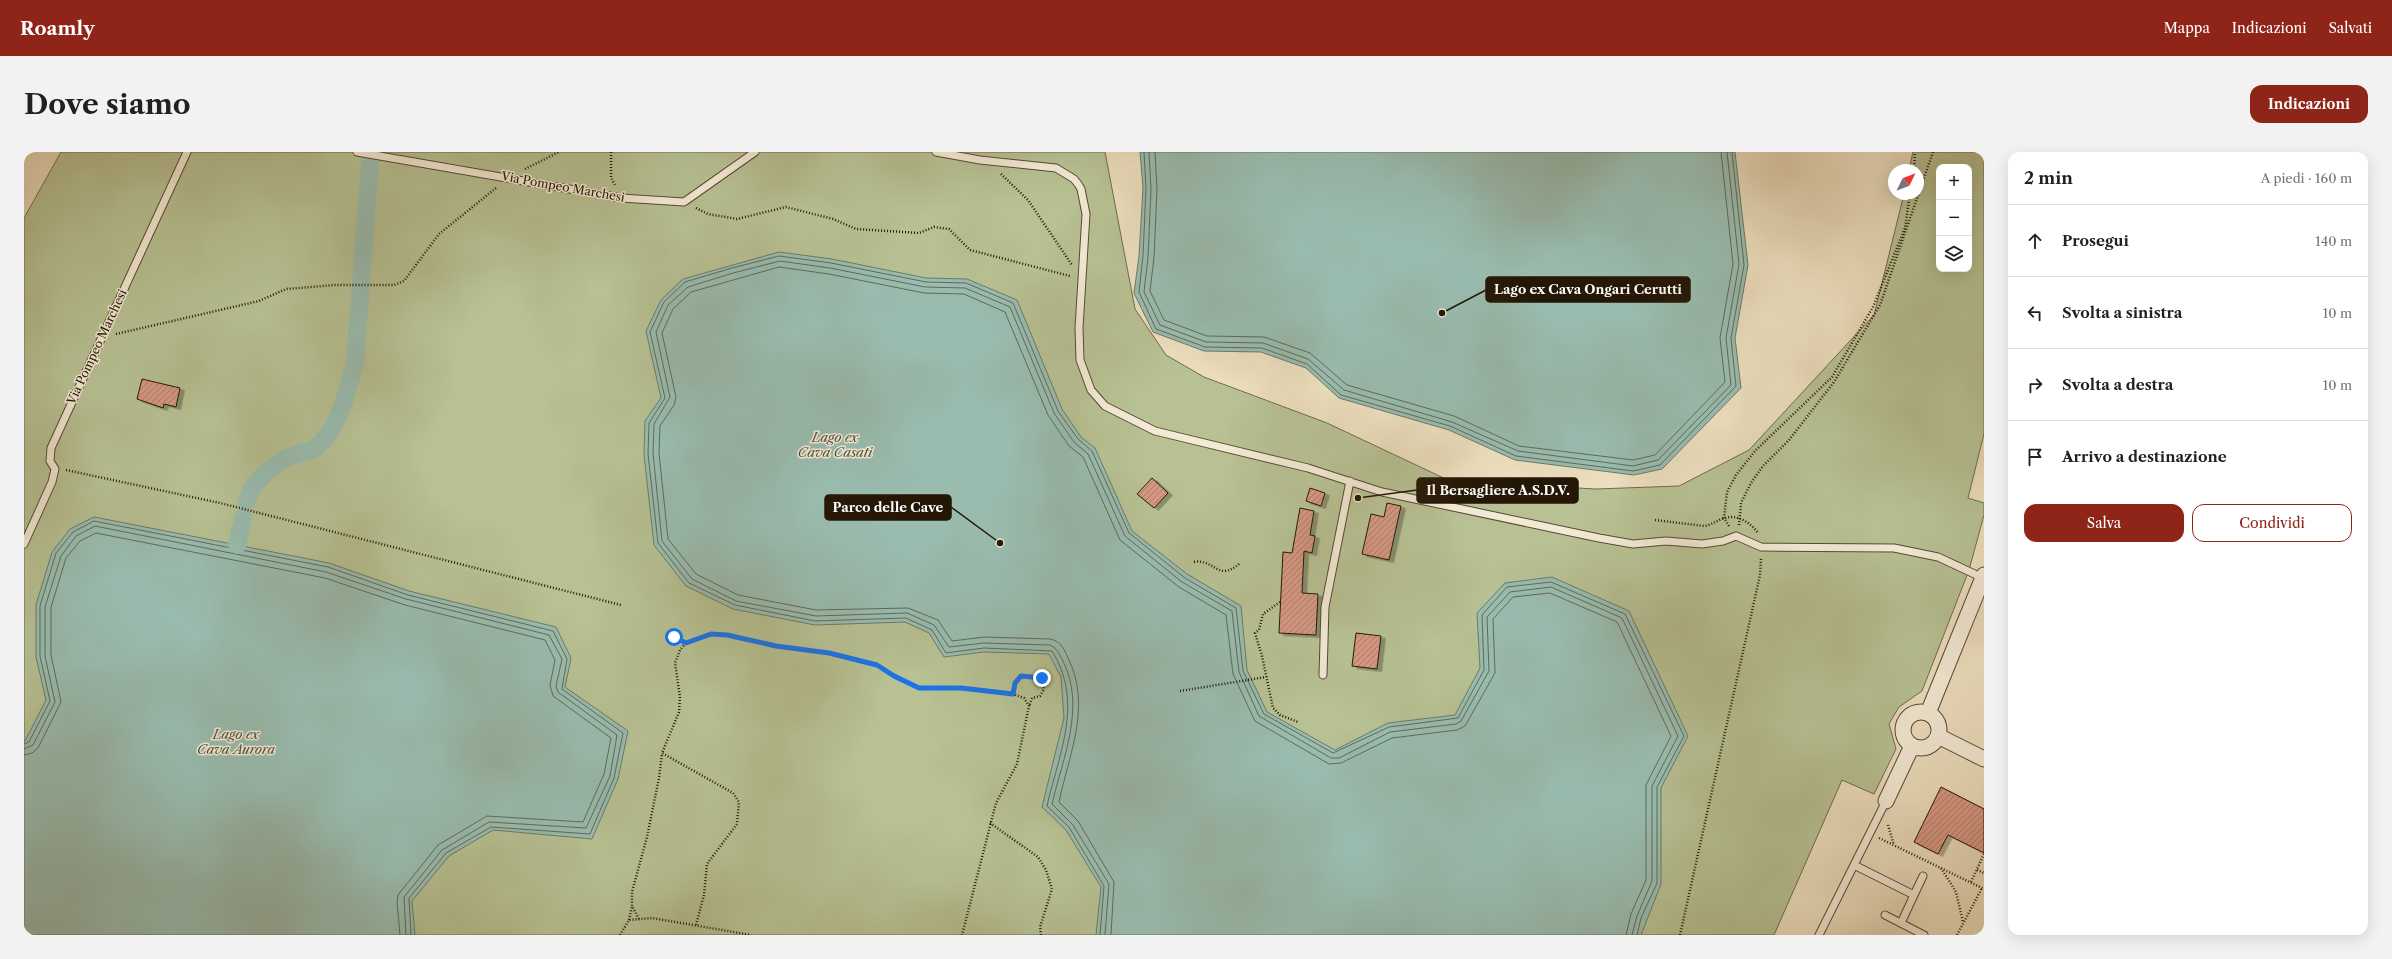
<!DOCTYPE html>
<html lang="it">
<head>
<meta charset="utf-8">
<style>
  body { margin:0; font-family:"Libre Caslon Text",serif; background:#f2f2f2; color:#202124 }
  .controls { position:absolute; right:12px; top:12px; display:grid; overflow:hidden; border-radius:8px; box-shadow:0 4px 16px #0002 }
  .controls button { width:36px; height:36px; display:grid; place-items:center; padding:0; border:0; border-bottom:1px solid #e0e0e0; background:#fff; color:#202124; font:20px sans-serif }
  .compass { position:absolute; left:1864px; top:12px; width:36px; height:36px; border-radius:50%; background:#fff; box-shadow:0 4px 16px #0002; rotate:47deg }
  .stop { position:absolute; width:12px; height:12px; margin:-9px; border:3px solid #1a73e8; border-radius:50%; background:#fff }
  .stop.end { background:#1a73e8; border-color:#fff; box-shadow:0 1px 4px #0008 }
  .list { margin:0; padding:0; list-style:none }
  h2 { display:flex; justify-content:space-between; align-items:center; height:52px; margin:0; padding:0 16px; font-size:17px }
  h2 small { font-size:13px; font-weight:400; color:#757577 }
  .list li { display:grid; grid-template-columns:26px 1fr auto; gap:12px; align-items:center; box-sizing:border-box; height:72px; padding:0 16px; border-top:1px solid #e0e0e0 }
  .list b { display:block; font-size:15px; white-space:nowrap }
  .list em { font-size:13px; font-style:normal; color:#757577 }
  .actions { display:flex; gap:8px; padding:12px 16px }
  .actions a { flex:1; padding:9px 0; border:1px solid #8f2418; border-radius:12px; text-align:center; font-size:14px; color:#8f2418 }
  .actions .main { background:#8f2418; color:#fff }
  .icon { flex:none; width:22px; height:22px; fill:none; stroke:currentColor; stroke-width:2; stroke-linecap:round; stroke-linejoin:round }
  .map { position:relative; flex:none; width:1960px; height:783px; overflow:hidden; border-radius:12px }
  header { display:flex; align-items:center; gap:24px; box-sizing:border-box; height:56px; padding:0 20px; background:#8f2418; color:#fff }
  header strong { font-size:19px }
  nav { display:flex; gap:22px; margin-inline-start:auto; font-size:14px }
  .intro { display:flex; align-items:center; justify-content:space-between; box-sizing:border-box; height:96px; padding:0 24px }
  h1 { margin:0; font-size:28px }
  .button { padding:10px 18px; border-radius:12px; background:#8f2418; color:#fff; font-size:14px; font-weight:700 }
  main { display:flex; gap:24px; padding:0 24px }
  aside { flex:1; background:#fff; border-radius:12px; box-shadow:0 4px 16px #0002 }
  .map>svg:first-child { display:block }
</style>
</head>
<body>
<header>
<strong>Roamly</strong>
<nav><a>Mappa</a><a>Indicazioni</a><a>Salvati</a></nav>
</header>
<div class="intro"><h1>Dove siamo</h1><a class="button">Indicazioni</a></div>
<main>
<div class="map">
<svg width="1960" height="783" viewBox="0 0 1960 783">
  <defs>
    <pattern id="building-hatch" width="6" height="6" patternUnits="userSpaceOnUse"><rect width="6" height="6" fill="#d59883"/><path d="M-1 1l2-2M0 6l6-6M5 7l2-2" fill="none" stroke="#ad7b69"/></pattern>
    <filter id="shadow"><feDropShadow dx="4.5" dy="2.5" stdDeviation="0" flood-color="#0004"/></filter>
  </defs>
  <rect width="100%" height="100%" fill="#ecdebe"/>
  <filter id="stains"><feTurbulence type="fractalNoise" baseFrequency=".005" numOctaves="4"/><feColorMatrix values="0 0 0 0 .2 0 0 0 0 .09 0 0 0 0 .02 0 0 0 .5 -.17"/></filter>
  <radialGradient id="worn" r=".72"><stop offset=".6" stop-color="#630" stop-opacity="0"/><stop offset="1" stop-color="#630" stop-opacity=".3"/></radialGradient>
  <path fill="#b7c193" stroke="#6e6c4c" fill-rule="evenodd" d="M37,0H1081L1111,157L1142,203L1180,225L1303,271L1426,329L1572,337L1655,334L1725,298L1850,163L1880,42H1894V18H1885L1889,0H1960V282L1944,346L1960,351V363L1945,418L1898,539L1875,555L1865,572L1872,597L1850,642L1818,628L1750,783H0V66ZM1915,15H1945V117H1915Z"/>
  <path fill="#99bcaf" stroke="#6b7a6b" d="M1116,0H1711L1724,113L1711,186L1717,236L1638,317L1610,323L1491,308L1425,278L1315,246L1282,216L1237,200L1180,199L1129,180L1110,141L1115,104L1119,36Z
    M755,100L808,107L902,126L943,127L993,148L1038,257L1057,285L1071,296L1108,379L1163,422L1217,454L1223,518L1243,560L1311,598L1364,571L1431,563L1456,516L1453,461L1481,431L1528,425L1605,459L1664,584L1637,636V732L1617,783H1072L1077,735L1042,678L1018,655L1040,566L1037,525L1025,502L960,500L920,505L905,481L881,470L791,473L709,457L662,434L630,393L620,302L621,269L637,246L622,179L637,148L659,127Z
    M70,365L305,411L385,439L532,475L547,506L541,535L604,579L594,627L568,687L469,678L425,704L388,749L391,783H0V591L22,548L12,505V453L28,400L46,377Z"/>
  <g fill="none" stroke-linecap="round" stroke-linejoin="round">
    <path stroke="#5f6a5a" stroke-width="1" d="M1120,0L1122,36L1119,104L1115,140L1132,177L1181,195L1238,196L1283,212L1317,243L1426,274L1492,304L1609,319L1636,313L1712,234L1707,186L1720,113L1708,0
      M1125,0L1127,37L1124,105L1120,140L1136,173L1182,190L1239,191L1284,207L1320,238L1428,270L1494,299L1609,314L1634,308L1707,233L1702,186L1715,112L1703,0
      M1131,0L1133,37L1130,105L1126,139L1140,168L1183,184L1240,185L1286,201L1323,233L1430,264L1495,294L1609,308L1631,303L1701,230L1696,186L1709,112L1697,0
      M0,592L5,590L26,549L16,504V454L32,401L49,380L70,369L304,415L384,443L529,479L543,507L538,537L599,581L590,626L566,682L467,675L422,701L385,746L387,783
      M0,597L9,593L31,550L21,504V455L37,404L52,384L71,374L302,420L382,447L525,483L538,507L532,534L534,540L593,583L586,624L562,676L465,670L418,698L380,745L382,783
      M0,603L8,601L14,596L37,550L27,503V455L42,406L56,389L72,381L301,426L381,453L521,488L531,508L526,533L529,544L587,586L580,622L559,670L463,664L414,693L374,743L373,750L376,783
      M1076,783L1080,734L1045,675L1023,654C1035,601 1060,550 1028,499L960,496L922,501L908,478L882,466L791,469L711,453L665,431L634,391L624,302L625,271L641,246L626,180L640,150L661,130L708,116L755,104L807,111L902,130L942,131L989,151L1034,259L1054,287L1068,299L1105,381L1161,426L1212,456L1219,519L1240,562L1309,601L1365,575L1434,566L1460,518L1458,463L1483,435L1527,430L1601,462L1660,584L1633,635V731L1617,766L1613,783
      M1081,783L1085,732L1049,673L1028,652C1039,605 1062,555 1039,509C1035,502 1033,495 1025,493L960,491L925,495L910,473L883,461L792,464L712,449L668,427L638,389L629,301L630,272L646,245L632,180L644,153L664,135L709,121L756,109L806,116L901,135L941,136L986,155L1030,261L1050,290L1064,302L1101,384L1158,430L1208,459L1215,520L1235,564L1307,606H1315L1366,580L1432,572L1437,569L1465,519L1463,465L1486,440L1527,435L1598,466L1654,584L1628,634V729L1613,764L1608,783
      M1087,783L1090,730L1054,669L1035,650C1045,602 1068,554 1044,506C1040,497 1037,489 1026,487L960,485L928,489L914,468L884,456L792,458L714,443L672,422L644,387L635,301L636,274L650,253L652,245L638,181L649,157L667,140L755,115L805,122L900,141L940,142L981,160L1024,263L1045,294L1059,305L1096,388L1155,435L1202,463L1209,522L1231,569L1305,612L1317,611L1368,586L1433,578L1441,574L1471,521L1469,467L1489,445L1526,441L1593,470L1647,584L1622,633V728L1607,762L1602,783"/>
    <path stroke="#99bcaf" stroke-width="18" d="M223,349C227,330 253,309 270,303C278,300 287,300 293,295C316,275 323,239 331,211L346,10
      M213,393L219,366"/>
  </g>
  <path fill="url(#building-hatch)" stroke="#251706" filter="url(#shadow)" d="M118,227L156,236L152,255L140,252L139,256L113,247Z
    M1128,326L1144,341L1130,356L1113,342Z
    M1286,336L1301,341L1297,354L1282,349Z
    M1363,351L1377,354L1365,408L1338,402L1347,362L1360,365Z
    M1276,356L1290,359L1286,383L1291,384L1288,401L1280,399L1278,441L1294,442L1292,483L1255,481L1259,400L1268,401Z
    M1332,481L1357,484L1353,517L1328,514Z
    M1917,635L1960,657V701L1924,683L1914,702L1890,690Z"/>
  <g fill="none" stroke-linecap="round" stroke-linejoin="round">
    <g stroke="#574934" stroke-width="9">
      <path id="lane" d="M333,0L597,46L660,50L731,0
        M912,0L956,8L1032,16L1050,27L1054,32L1057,37L1062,62L1055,176L1056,208L1067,238L1081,254L1131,279L1284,316L1358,340L1575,386L1609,392L1642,389L1678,392L1699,389L1712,384L1737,395L1870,396L1914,405L1959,426
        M0,392L28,330L31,317L26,309L27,296L163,0
        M1299,523L1301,455L1326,329
        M1830,713L1890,743L1877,771
        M1890,743L1899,724
        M1861,763L1900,783
        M1795,783L1862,649"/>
    </g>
    <g stroke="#574934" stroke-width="17">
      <path id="street" d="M1879 578a18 18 0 1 1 36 0a18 18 0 1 1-36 0Z
        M1904,561L1960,423
        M1914,584L1960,607
        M1862,649L1888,594"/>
    </g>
    <path stroke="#251706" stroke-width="2.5" stroke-dasharray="1 2" stroke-linecap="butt" d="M587,0V26L591,33
      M501,17L535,0
      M1890,18L1891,0
      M977,22L1004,48L1048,113
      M672,56L684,62L713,67L762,55L809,67L832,77L895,81L910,75L925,77L946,98L1046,124
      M92,182L235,149L262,137L311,133H370L380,129L415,82L472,36
      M42,318L196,351L597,453
      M1631,368L1680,374C1688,373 1693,368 1701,366C1713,362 1727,371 1734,381
      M1715,373L1717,351L1727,331L1739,314L1765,288L1810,230L1856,153L1909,0
      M1705,374L1700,366L1703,340L1712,323L1731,299L1808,225L1849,155L1881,76L1886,42
      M1170,410C1190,406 1194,431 1216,411
      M1256,450L1239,462L1235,478L1231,481L1238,504L1249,556L1256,563L1274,570
      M650,485L662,491
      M1156,539L1242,525
      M989,542L991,531L997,524L1018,526L1020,537L1016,544L1008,546L1005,554
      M966,671L1014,705L1022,718L1028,737L1016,775L1017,783
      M1864,673L1870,693
      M1855,686L1960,737
      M1917,716L1932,740L1939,770
      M1953,718L1960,721
      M1947,730L1960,702
      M615,767L608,754V740L623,685L635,626L638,601
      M605,768L608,754
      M672,773L680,743L683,712L713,672L715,650L709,641L638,601L655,560L656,545L651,511L656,498L662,491L687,482L703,483L752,495L805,501L853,513L895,536H937L989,542L1000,546L1005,554L993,612L972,651L938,783
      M596,783L605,768L628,766L727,783
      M1656,783L1736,423L1737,406
      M1933,783L1958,736"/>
    <use href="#lane" stroke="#f3ead5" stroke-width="7"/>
    <use href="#street" stroke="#f3ead5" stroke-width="15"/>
  </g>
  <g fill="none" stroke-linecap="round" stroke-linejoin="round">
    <path stroke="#1a73e8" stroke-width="5" d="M650,485L662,491L687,482L703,483L752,494L805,501L853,513L870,524L895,536H937L989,542L991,531L997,524L1018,526"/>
  </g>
  <g text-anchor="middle" stroke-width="3" stroke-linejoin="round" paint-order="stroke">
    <g font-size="12" fill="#251706" stroke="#f3ead5">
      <text transform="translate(539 35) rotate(10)" y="4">Via Pompeo Marchesi</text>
      <text transform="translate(73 195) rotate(-65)" y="4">Via Pompeo Marchesi</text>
    </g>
    <g font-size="13" font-style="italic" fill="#4e5141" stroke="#f3ead5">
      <text x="811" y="290">Lago ex<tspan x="811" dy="15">Cava Casati</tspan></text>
      <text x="212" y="587">Lago ex<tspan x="212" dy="15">Cava Aurora</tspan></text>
    </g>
  </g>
  <path fill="none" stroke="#251706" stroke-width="1.5" d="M1418 161L1462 138M1334 346L1393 338M976 391L927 355"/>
  <g fill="#251706" stroke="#f3ead5" stroke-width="1.5">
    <circle cx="1418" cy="161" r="4"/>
    <circle cx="1334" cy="346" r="4"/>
    <circle cx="976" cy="391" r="4"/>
  </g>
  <g fill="#251706" stroke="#251706" stroke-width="1.5">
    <rect x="1462" y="125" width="204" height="25" rx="4"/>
    <rect x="1393" y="326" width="161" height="25" rx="4"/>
    <rect x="801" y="343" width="126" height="25" rx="4"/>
  </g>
  <g font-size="13" text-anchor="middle" font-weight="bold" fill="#fff">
    <text x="1564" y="142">Lago ex Cava Ongari Cerutti</text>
    <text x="1474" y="343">Il Bersagliere A.S.D.V.</text>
    <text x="864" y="360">Parco delle Cave</text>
  </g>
  <rect width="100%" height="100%" filter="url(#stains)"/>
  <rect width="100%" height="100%" fill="url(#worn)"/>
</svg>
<div class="controls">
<button>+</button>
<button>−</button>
<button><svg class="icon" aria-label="layers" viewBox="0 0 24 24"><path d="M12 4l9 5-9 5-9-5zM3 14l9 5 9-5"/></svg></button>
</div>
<svg class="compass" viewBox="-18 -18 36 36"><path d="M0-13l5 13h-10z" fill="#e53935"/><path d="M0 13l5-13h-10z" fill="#757577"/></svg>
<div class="stop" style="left:650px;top:485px"></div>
<div class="stop end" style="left:1018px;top:526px"></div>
</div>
<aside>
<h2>2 min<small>A piedi · 160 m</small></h2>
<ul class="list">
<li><svg class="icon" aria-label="ahead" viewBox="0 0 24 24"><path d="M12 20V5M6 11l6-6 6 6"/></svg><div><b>Prosegui</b></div><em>140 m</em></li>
<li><svg class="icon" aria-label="left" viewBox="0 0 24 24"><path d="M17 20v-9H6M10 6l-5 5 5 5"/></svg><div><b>Svolta a sinistra</b></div><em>10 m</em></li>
<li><svg class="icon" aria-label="right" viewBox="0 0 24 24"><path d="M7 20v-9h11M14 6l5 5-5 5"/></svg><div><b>Svolta a destra</b></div><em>10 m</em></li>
<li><svg class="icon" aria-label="arrive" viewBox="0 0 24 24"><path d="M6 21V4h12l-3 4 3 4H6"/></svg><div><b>Arrivo a destinazione</b></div></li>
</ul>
<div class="actions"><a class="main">Salva</a><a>Condividi</a></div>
</aside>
</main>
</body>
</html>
